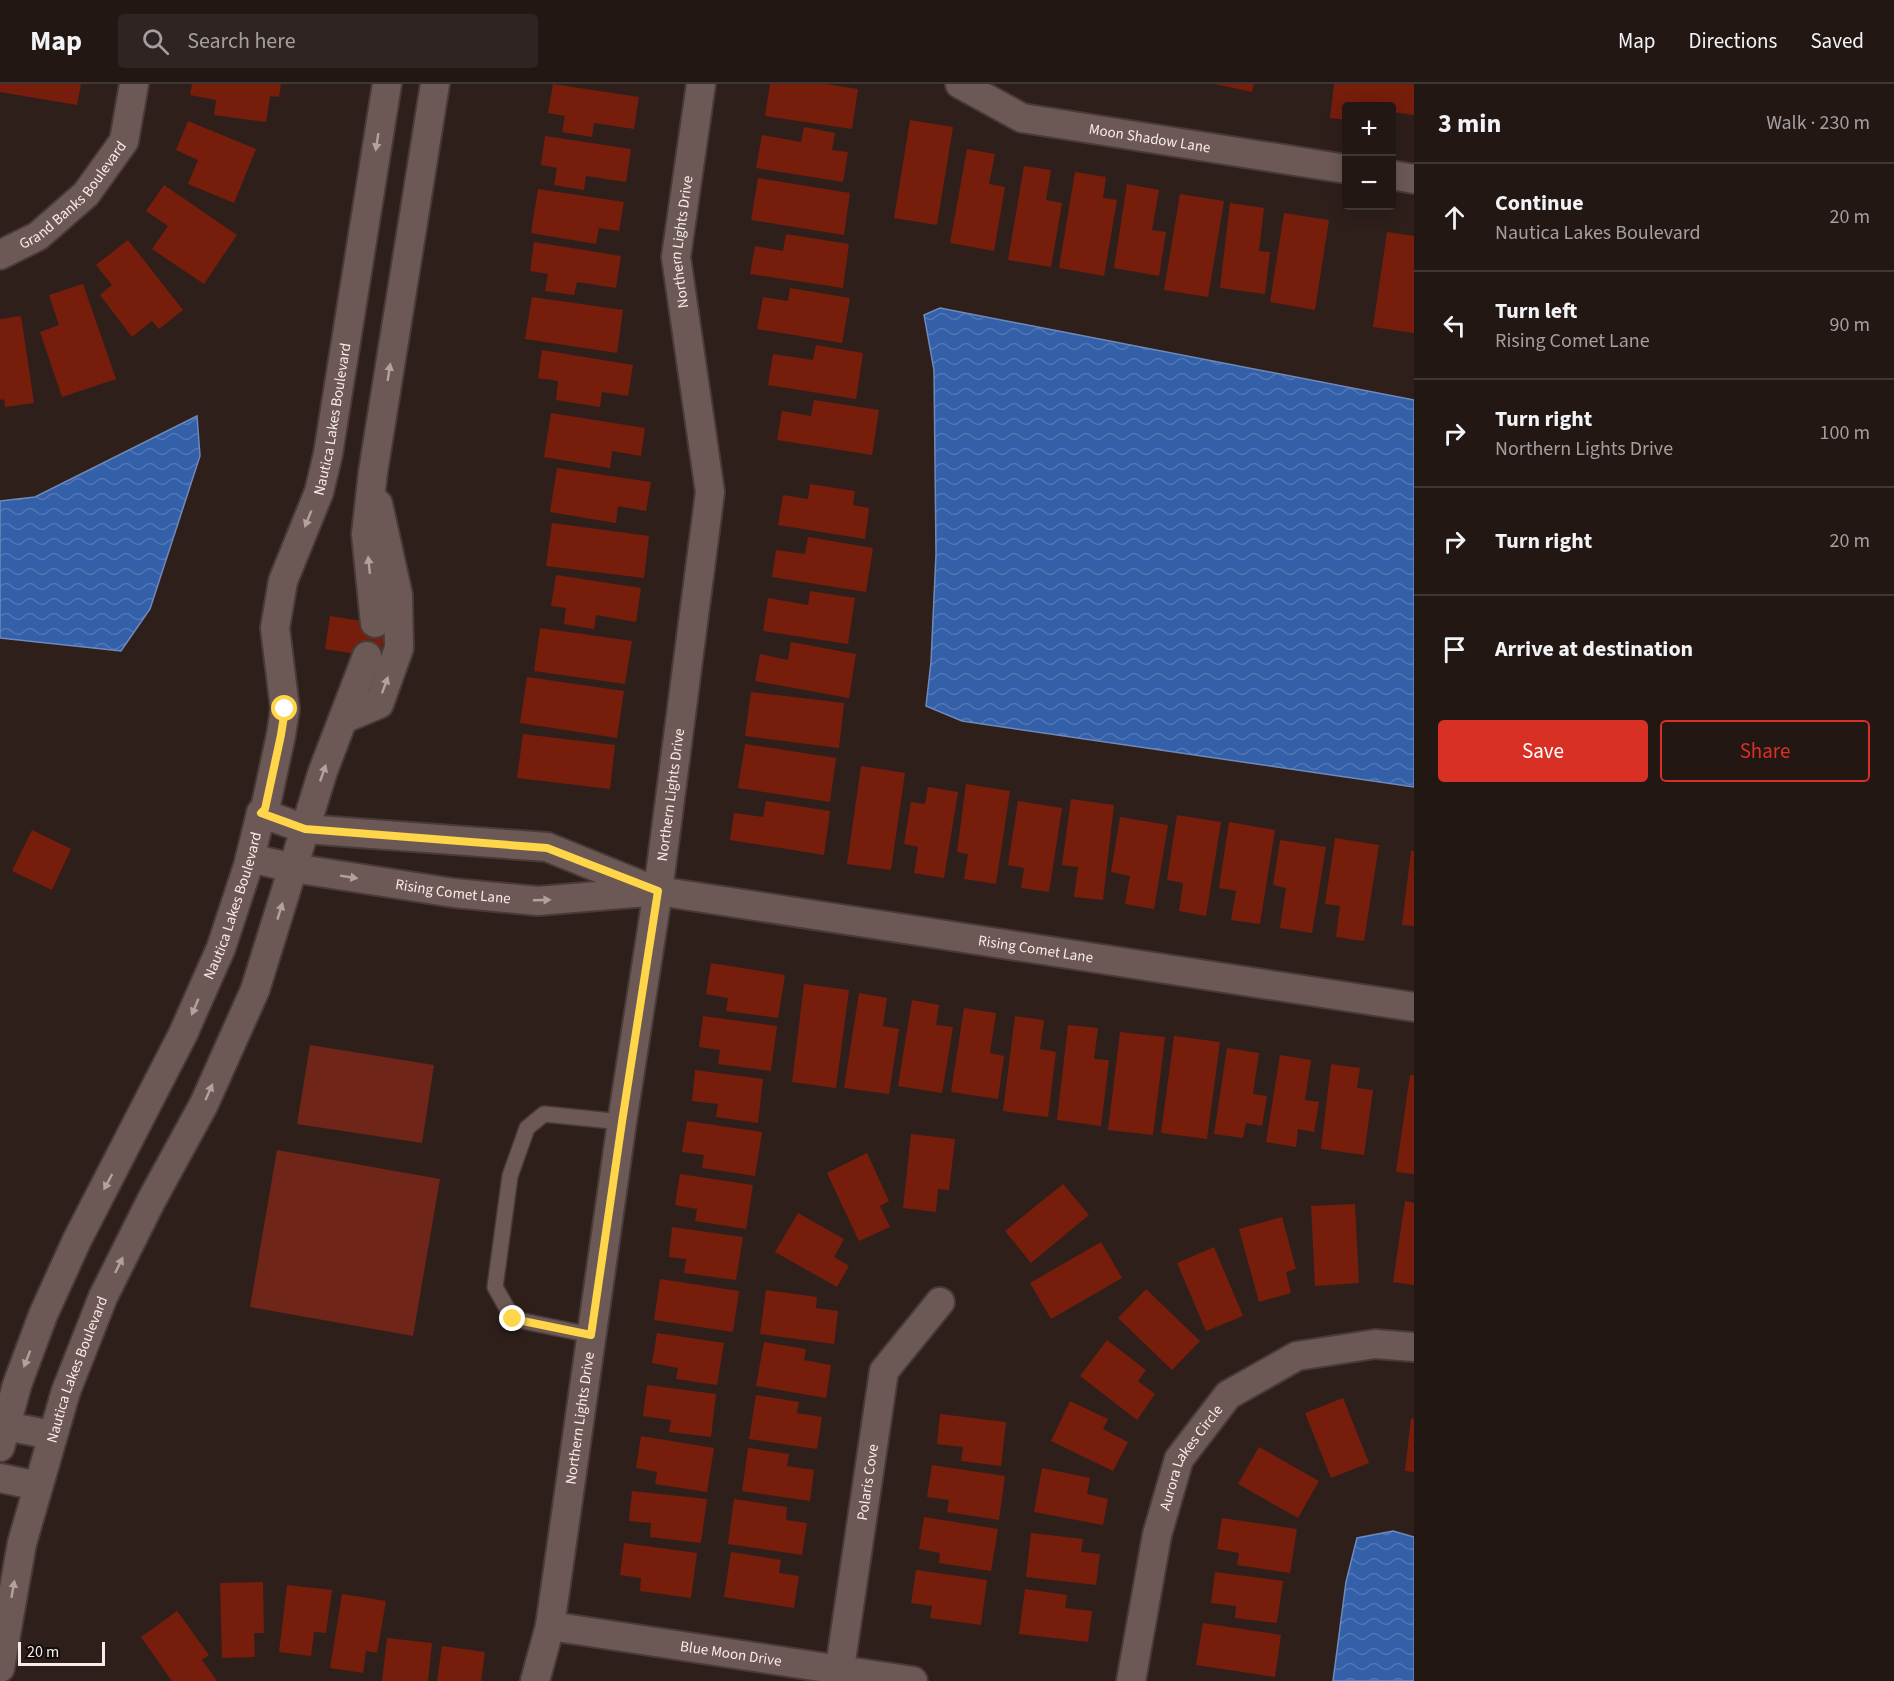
<!DOCTYPE html>
<html lang="en">
<head>
<meta charset="utf-8">
<style>
  body { margin:0; font-family:"Source Sans 3",sans-serif; background:#2f2422; color:#f1f3f6 }
  .controls { position:absolute; right:18px; top:18px; display:grid; overflow:hidden; border-radius:6px; box-shadow:0 3px 15px #0003 }
  .controls button { width:54px; height:54px; display:grid; place-items:center; padding:0; border:0; border-bottom:2px solid #403634; background:#231714; color:#f1f3f6; font:30px sans-serif }
  .scale { position:absolute; left:18px; bottom:15px; width:87px; box-sizing:border-box; padding-left:6px; border:3px solid #f7ece9; border-top:0; font-size:16px; line-height:21px; white-space:nowrap; color:#f7ece9; -webkit-text-stroke:4px #120b09; paint-order:stroke }
  .stop { position:absolute; width:18px; height:18px; margin:-14px; border:4px solid #ffd54a; border-radius:50%; background:#fff }
  .stop.end { background:#ffd54a; border-color:#fff; box-shadow:0 2px 6px #0008 }
  .list { margin:0; padding:0; list-style:none }
  h2 { display:flex; justify-content:space-between; align-items:center; height:78px; margin:0; padding:0 24px; font-size:26px }
  h2 small { font-size:20px; font-weight:400; color:#a39fa0 }
  .list li { display:grid; grid-template-columns:39px 1fr auto; gap:18px; align-items:center; box-sizing:border-box; height:108px; padding:0 24px; border-top:2px solid #403634 }
  .list b { display:block; font-size:22px; white-space:nowrap }
  .list p { margin:0; font-size:20px; white-space:nowrap; color:#a39fa0 }
  .list em { font-size:20px; font-style:normal; color:#a39fa0 }
  .actions { display:flex; gap:12px; padding:18px 24px }
  .actions a { flex:1; padding:14px 0; border:2px solid #d93025; border-radius:6px; text-align:center; font-size:21px; color:#d93025 }
  .actions .main { background:#d93025; color:#fff }
  .icon { flex:none; width:33px; height:33px; fill:none; stroke:currentColor; stroke-width:2; stroke-linecap:round; stroke-linejoin:round }
  .map { position:relative; flex:none; width:1414px; height:1597px; overflow:hidden }
  header { display:flex; align-items:center; gap:36px; box-sizing:border-box; height:84px; padding:0 30px; background:#231714; border-bottom:2px solid #403634 }
  header strong { font-size:28px }
  nav { display:flex; gap:33px; margin-inline-start:auto; font-size:21px }
  .search { width:420px; height:54px; background:#2f2422; display:flex; align-items:center; gap:15px; box-sizing:border-box; padding:0 21px; border-radius:6px; color:#a39fa0; font-size:22px }
  main { display:flex }
  aside { flex:1; background:#231714 }
  .map>svg:first-child { display:block }
</style>
</head>
<body>
<header>
<strong>Map</strong>
<div class="search"><svg class="icon" aria-label="search" viewBox="0 0 24 24"><circle cx="10" cy="10" r="6"/><path d="M15 15l6 6"/></svg>Search here</div>
<nav><a>Map</a><a>Directions</a><a>Saved</a></nav>
</header>
<main>
<div class="map">
<svg width="1414" height="1597" viewBox="0 0 1414 1597">
  <defs>
    <pattern id="water-waves" width="16" height="10" patternUnits="userSpaceOnUse" patternTransform="scale(1.5)"><rect width="16" height="10" fill="#3360a9"/><path d="M0 5q4-4 8 0t8 0" fill="none" stroke="#5177b5"/></pattern>
  </defs>
  <rect width="100%" height="100%" fill="#2f1f1b"/>
  <path fill="#6f2517" d="M310,961L434,981L422,1059L297,1040Z
    M277,1066L440,1095L413,1252L250,1223Z"/>
  <path fill="url(#water-waves)" stroke="#6e8abc" stroke-width="1.5" d="M940,224L1414,316V703L962,637L926,622L931,578L936,470L934,286L924,231Z
    M197,332L200,372L150,525L121,567L0,554V417L35,413Z
    M1393,1447L1414,1453V1597H1333L1346,1498L1357,1454Z"/>
  <path fill="#771d0c" d="M0,0H81L77,21L0,8Z
    M192,0H281L279,13L270,12L266,38L214,31L216,16L190,11Z
    M553,0L639,13L634,45L594,39L592,53L562,48L565,32L548,29Z
    M770,0H826L858,5L852,45L765,32Z
    M1215,0H1254L1252,8Z
    M1334,0H1414V31L1392,28V22H1346V36L1330,34Z
    M910,36L953,43L937,141L894,134Z
    M188,37L256,65L234,119L188,100L198,76L176,66Z
    M804,43L835,49L832,66L848,68L843,98L756,84L762,51L801,58Z
    M545,52L631,65L626,98L586,92L584,106L554,101L557,84L541,81Z
    M967,65L995,70L989,100L1005,103L994,167L950,159Z
    M1024,82L1051,86L1046,116L1062,119L1051,183L1008,176Z
    M1075,88L1106,93L1103,114L1117,116L1104,192L1059,184Z
    M758,94L850,109L844,151L751,136Z
    M1127,100L1159,106L1152,146L1166,148L1159,192L1114,184Z
    M164,101L237,151L204,200L152,165L168,142L146,127Z
    M538,105L624,118L619,147L599,144L596,160L531,149Z
    M1180,110L1224,117L1208,213L1164,206Z
    M1230,119L1264,124L1259,167L1270,168L1265,210L1220,204Z
    M1284,129L1329,136L1315,226L1270,218Z
    M1387,148L1414,152V249L1373,243Z
    M786,150L849,160L843,204L750,190L755,162L783,167Z
    M128,156L183,226L159,245L152,237L132,253L100,211L112,201L96,181Z
    M534,158L621,172L616,204L577,198L574,211L545,207L548,190L530,187Z
    M83,200L116,295L62,313L40,248L59,241L49,211Z
    M790,204L850,214L842,259L757,245L763,213L788,217Z
    M532,213L623,226L617,269L525,255Z
    M21,232L34,319L5,323L4,315L0,316V235Z
    M816,261L863,269L856,315L768,301L773,270L813,276Z
    M542,266L633,281L628,312L602,308L600,323L556,316L558,297L538,294Z
    M814,316L879,326L872,371L777,356L782,327L811,332Z
    M551,329L645,344L641,372L612,367L610,384L544,373Z
    M557,384L651,398L646,427L618,422L616,439L550,428Z
    M810,400L855,407L853,421L869,424L865,455L778,441L783,411L808,415Z
    M552,439L649,452L644,494L546,482Z
    M808,453L873,464L866,508L772,493L776,466L805,470Z
    M556,491L641,504L636,538L596,531L594,545L564,540L566,524L551,522Z
    M810,507L855,514L848,560L763,547L768,514L808,521Z
    M330,532L386,541L380,574L325,565Z
    M540,544L632,557L625,600L534,587Z
    M791,558L856,570L849,614L755,597L760,570L788,576Z
    M527,593L624,607L617,654L520,639Z
    M751,608L844,619L839,664L745,652Z
    M523,650L615,661L610,705L517,694Z
    M745,660L836,674L830,718L738,704Z
    M861,682L905,689L891,786L847,780Z
    M966,700L1010,707L996,800L964,795L968,770L957,768Z
    M928,703L958,708L944,794L914,789L918,763L904,760L911,718L925,720Z
    M1071,715L1114,721L1103,816L1074,813L1078,783L1062,781Z
    M766,717L830,727L824,771L730,756L734,729L763,733Z
    M1018,717L1062,724L1049,808L1021,804L1024,784L1008,781Z
    M1177,731L1221,738L1206,832L1179,827L1183,799L1167,796Z
    M1120,733L1168,741L1154,825L1125,820L1130,792L1111,788Z
    M1229,738L1275,746L1260,840L1231,836L1236,807L1219,804Z
    M32,746L71,765L52,806L12,787Z
    M1335,754L1379,761L1364,857L1336,853L1340,822L1325,820Z
    M1280,756L1326,763L1312,849L1280,844L1286,804L1273,801Z
    M1411,767H1414V842L1402,841Z
    M711,879L785,891L778,934L726,927L728,914L706,910Z
    M804,900L849,906L836,1004L792,998Z
    M859,909L887,914L883,942L899,945L889,1010L844,1004Z
    M912,916L939,921L936,941L953,943L942,1009L898,1002Z
    M964,924L996,929L990,969L1004,972L998,1015L951,1008Z
    M703,932L777,942L771,987L718,980L720,966L699,963Z
    M1015,932L1044,936L1040,965L1056,968L1048,1033L1003,1027Z
    M1068,941L1098,944L1094,975L1109,976L1101,1042L1057,1036Z
    M1120,948L1165,953L1153,1051L1108,1046Z
    M1174,952L1220,958L1207,1055L1161,1049Z
    M1227,964L1259,969L1253,1010L1267,1012L1262,1042L1246,1039L1243,1054L1214,1050Z
    M1280,971L1311,976L1305,1016L1319,1018L1314,1048L1298,1045L1296,1063L1266,1058Z
    M1331,980L1360,984L1357,1004L1373,1006L1364,1071L1321,1065Z
    M695,986L763,995L758,1039L716,1033L718,1020L692,1017Z
    M1410,991H1414V1090L1396,1088Z
    M687,1037L762,1048L755,1092L702,1084L704,1071L682,1068Z
    M911,1050L955,1055L949,1106L938,1105L936,1128L903,1124Z
    M867,1069L889,1117L880,1122L890,1143L859,1157L827,1089Z
    M680,1090L753,1101L746,1145L695,1137L697,1125L675,1121Z
    M1063,1100L1089,1131L1031,1179L1005,1147Z
    M1405,1117L1414,1119V1201L1393,1198Z
    M1355,1120L1359,1199L1315,1202L1311,1122Z
    M798,1129L844,1155L834,1173L849,1182L837,1203L775,1168Z
    M1282,1133L1296,1185L1286,1188L1291,1209L1259,1218L1239,1145Z
    M672,1143L743,1153L736,1196L684,1189L686,1175L669,1173Z
    M1101,1158L1122,1194L1051,1235L1030,1199Z
    M1214,1163L1243,1232L1206,1247L1177,1179Z
    M660,1195L739,1207L733,1248L654,1236Z
    M1146,1205L1200,1257L1172,1286L1118,1234Z
    M766,1206L817,1213L816,1224L838,1227L834,1260L760,1250Z
    M657,1249L724,1259L717,1301L676,1295L678,1284L652,1279Z
    M1107,1256L1146,1286L1138,1297L1155,1310L1137,1336L1080,1292Z
    M764,1258L806,1265L804,1276L831,1281L826,1314L756,1302Z
    M647,1301L716,1310L711,1353L669,1348L671,1336L643,1332Z
    M756,1311L799,1318L797,1329L822,1333L817,1365L749,1355Z
    M1343,1314L1369,1379L1331,1394L1305,1329Z
    M1070,1317L1108,1335L1103,1345L1128,1358L1113,1387L1051,1357Z
    M940,1330L1006,1338L1001,1382L961,1377L963,1363L937,1360Z
    M1411,1334L1414,1335V1388L1405,1387Z
    M641,1352L714,1364L707,1408L655,1400L657,1388L636,1384Z
    M1259,1363L1319,1397L1298,1434L1238,1400Z
    M748,1364L789,1370L787,1382L814,1386L810,1417L742,1407Z
    M932,1381L1005,1392L999,1436L947,1428L949,1416L927,1413Z
    M1042,1384L1090,1394L1087,1410L1108,1415L1103,1441L1034,1428Z
    M632,1407L707,1415L701,1459L650,1453L651,1439L629,1437Z
    M734,1415L787,1423L786,1436L807,1439L802,1471L728,1460Z
    M924,1433L998,1445L991,1487L939,1479L940,1469L919,1465Z
    M1222,1434L1297,1445L1290,1489L1237,1481L1239,1469L1217,1465Z
    M1031,1449L1083,1455L1081,1468L1100,1470L1096,1501L1026,1493Z
    M624,1459L697,1469L691,1514L640,1507L641,1494L620,1491Z
    M731,1468L781,1476L779,1489L799,1492L794,1524L724,1513Z
    M916,1486L987,1496L981,1541L930,1534L932,1522L911,1519Z
    M1215,1488L1283,1497L1277,1539L1235,1534L1236,1522L1211,1519Z
    M263,1498L264,1549H254L255,1573L222,1574L220,1499Z
    M287,1501L332,1506L326,1549L314,1548L311,1572L279,1568Z
    M1025,1505L1067,1511L1065,1524L1092,1527L1088,1558L1019,1550Z
    M342,1510L386,1517L377,1569L366,1567L363,1589L330,1584Z
    M177,1527L209,1571L202,1576L217,1597H172L141,1553Z
    M1203,1539L1281,1551L1275,1593L1196,1581Z
    M387,1554L432,1559L428,1597H382Z
    M442,1562L485,1568L481,1597H437Z"/>
  <g fill="none" stroke-linecap="round" stroke-linejoin="round">
    <g stroke="#483a38" stroke-width="18">
      <path id="lane" d="M591,1251L513,1235L495,1203L510,1092L527,1044L544,1030L622,1038"/>
    </g>
    <g stroke="#483a38" stroke-width="32">
      <g id="street">
        <path id="s1" d="M960,0L1022,34L1346,85"/>
        <path d="M1392,91L1414,95"/>
        <path id="s2" d="M0,171L38,152L86,110L124,57L134,0"/>
        <path d="M375,539L366,450L373,388L435,0"/>
        <path d="M343,635L379,620L399,564L398,511L378,420"/>
        <path d="M261,729L305,745L547,763L653,806"/>
        <path id="s3" d="M250,774L293,784L454,809L538,817L658,807L1414,923"/>
        <path d="M0,1341L52,1351"/>
        <path id="s4" d="M0,1363L17,1301L43,1231L77,1156L183,950L221,864L248,782L261,729L265,725L281,651L285,625L275,544L283,497L319,408L328,370L387,0"/>
        <path d="M0,1394L38,1402"/>
        <path id="s5" d="M550,1542L913,1597"/>
        <path id="s6" d="M0,1584L22,1459L66,1307L103,1213L151,1117L204,1020L255,906L323,687L367,572"/>
        <path id="s7" d="M535,1597L550,1542L622,1038L658,807L710,408L676,173L701,0"/>
        <path id="s8" d="M838,1597L884,1287L940,1218"/>
        <path id="s9" d="M1131,1597L1157,1451L1179,1375L1228,1311L1297,1272L1375,1260L1414,1263"/>
      </g>
    </g>
    <use href="#lane" stroke="#6c5955" stroke-width="15"/>
    <use href="#street" stroke="#6c5955" stroke-width="28"/>
  </g>
  <defs><path id="oneway-solid" d="M-6-.8H1V-3.2L6.5 0L1 3.2V.8H-6Z" transform="scale(1.5)"/></defs>
  <g fill="#b2a29f">
    <use href="#oneway-solid" transform="translate(377 58) rotate(99)"/>
    <use href="#oneway-solid" transform="translate(389 288) rotate(-81)"/>
    <use href="#oneway-solid" transform="translate(308 435) rotate(112)"/>
    <use href="#oneway-solid" transform="translate(369 481) rotate(-96)"/>
    <use href="#oneway-solid" transform="translate(385 601) rotate(-70)"/>
    <use href="#oneway-solid" transform="translate(323 689) rotate(-71)"/>
    <use href="#oneway-solid" transform="translate(349 793) rotate(9)"/>
    <use href="#oneway-solid" transform="translate(542 816) rotate(-2)"/>
    <use href="#oneway-solid" transform="translate(280 827) rotate(-73)"/>
    <use href="#oneway-solid" transform="translate(195 923) rotate(113)"/>
    <use href="#oneway-solid" transform="translate(209 1008) rotate(-66)"/>
    <use href="#oneway-solid" transform="translate(108 1098) rotate(118)"/>
    <use href="#oneway-solid" transform="translate(119 1181) rotate(-64)"/>
    <use href="#oneway-solid" transform="translate(27 1275) rotate(111)"/>
    <use href="#oneway-solid" transform="translate(13 1505) rotate(-80)"/>
  </g>
  <g fill="none" stroke-linecap="round" stroke-linejoin="round">
    <path stroke="#ffd54a" stroke-width="8" d="M285,625L281,651L265,725L261,729L305,745L547,764L658,807L622,1038L591,1251L513,1235"/>
  </g>
  <g text-anchor="middle" stroke-width="4.5" stroke-linejoin="round" paint-order="stroke">
    <g font-size="15" fill="#f7ece9" stroke="#120b09">
      <text dy="5" stroke="none"><textPath href="#s1" startOffset="200">Moon Shadow Lane</textPath></text>
      <text dy="5" stroke="none"><textPath href="#s2" startOffset="96">Grand Banks Boulevard</textPath></text>
      <text dy="5" stroke="none"><textPath href="#s7" startOffset="1455">Northern Lights Drive</textPath></text>
      <text dy="5" stroke="none"><textPath href="#s4" startOffset="1095">Nautica Lakes Boulevard</textPath></text>
      <text dy="5" stroke="none"><textPath href="#s7" startOffset="897">Northern Lights Drive</textPath></text>
      <text dy="5" stroke="none"><textPath href="#s3" startOffset="206">Rising Comet Lane</textPath></text>
      <text dy="5" stroke="none"><textPath href="#s4" startOffset="591">Nautica Lakes Boulevard</textPath></text>
      <text dy="5" stroke="none"><textPath href="#s3" startOffset="794">Rising Comet Lane</textPath></text>
      <text dy="5" stroke="none"><textPath href="#s6" startOffset="309">Nautica Lakes Boulevard</textPath></text>
      <text dy="5" stroke="none"><textPath href="#s7" startOffset="267">Northern Lights Drive</textPath></text>
      <text dy="5" stroke="none"><textPath href="#s9" startOffset="234">Aurora Lakes Circle</textPath></text>
      <text dy="5" stroke="none"><textPath href="#s8" startOffset="201">Polaris Cove</textPath></text>
      <text dy="5" stroke="none"><textPath href="#s5" startOffset="183">Blue Moon Drive</textPath></text>
    </g>
  </g>
</svg>
<div class="controls">
<button>+</button>
<button>−</button>
</div>
<div class="scale">20 m</div>
<div class="stop" style="left:285px;top:625px"></div>
<div class="stop end" style="left:513px;top:1235px"></div>
</div>
<aside>
<h2>3 min<small>Walk · 230 m</small></h2>
<ul class="list">
<li><svg class="icon" aria-label="ahead" viewBox="0 0 24 24"><path d="M12 20V5M6 11l6-6 6 6"/></svg><div><b>Continue</b><p>Nautica Lakes Boulevard</p></div><em>20 m</em></li>
<li><svg class="icon" aria-label="left" viewBox="0 0 24 24"><path d="M17 20v-9H6M10 6l-5 5 5 5"/></svg><div><b>Turn left</b><p>Rising Comet Lane</p></div><em>90 m</em></li>
<li><svg class="icon" aria-label="right" viewBox="0 0 24 24"><path d="M7 20v-9h11M14 6l5 5-5 5"/></svg><div><b>Turn right</b><p>Northern Lights Drive</p></div><em>100 m</em></li>
<li><svg class="icon" aria-label="right" viewBox="0 0 24 24"><path d="M7 20v-9h11M14 6l5 5-5 5"/></svg><div><b>Turn right</b></div><em>20 m</em></li>
<li><svg class="icon" aria-label="arrive" viewBox="0 0 24 24"><path d="M6 21V4h12l-3 4 3 4H6"/></svg><div><b>Arrive at destination</b></div></li>
</ul>
<div class="actions"><a class="main">Save</a><a>Share</a></div>
</aside>
</main>
</body>
</html>
